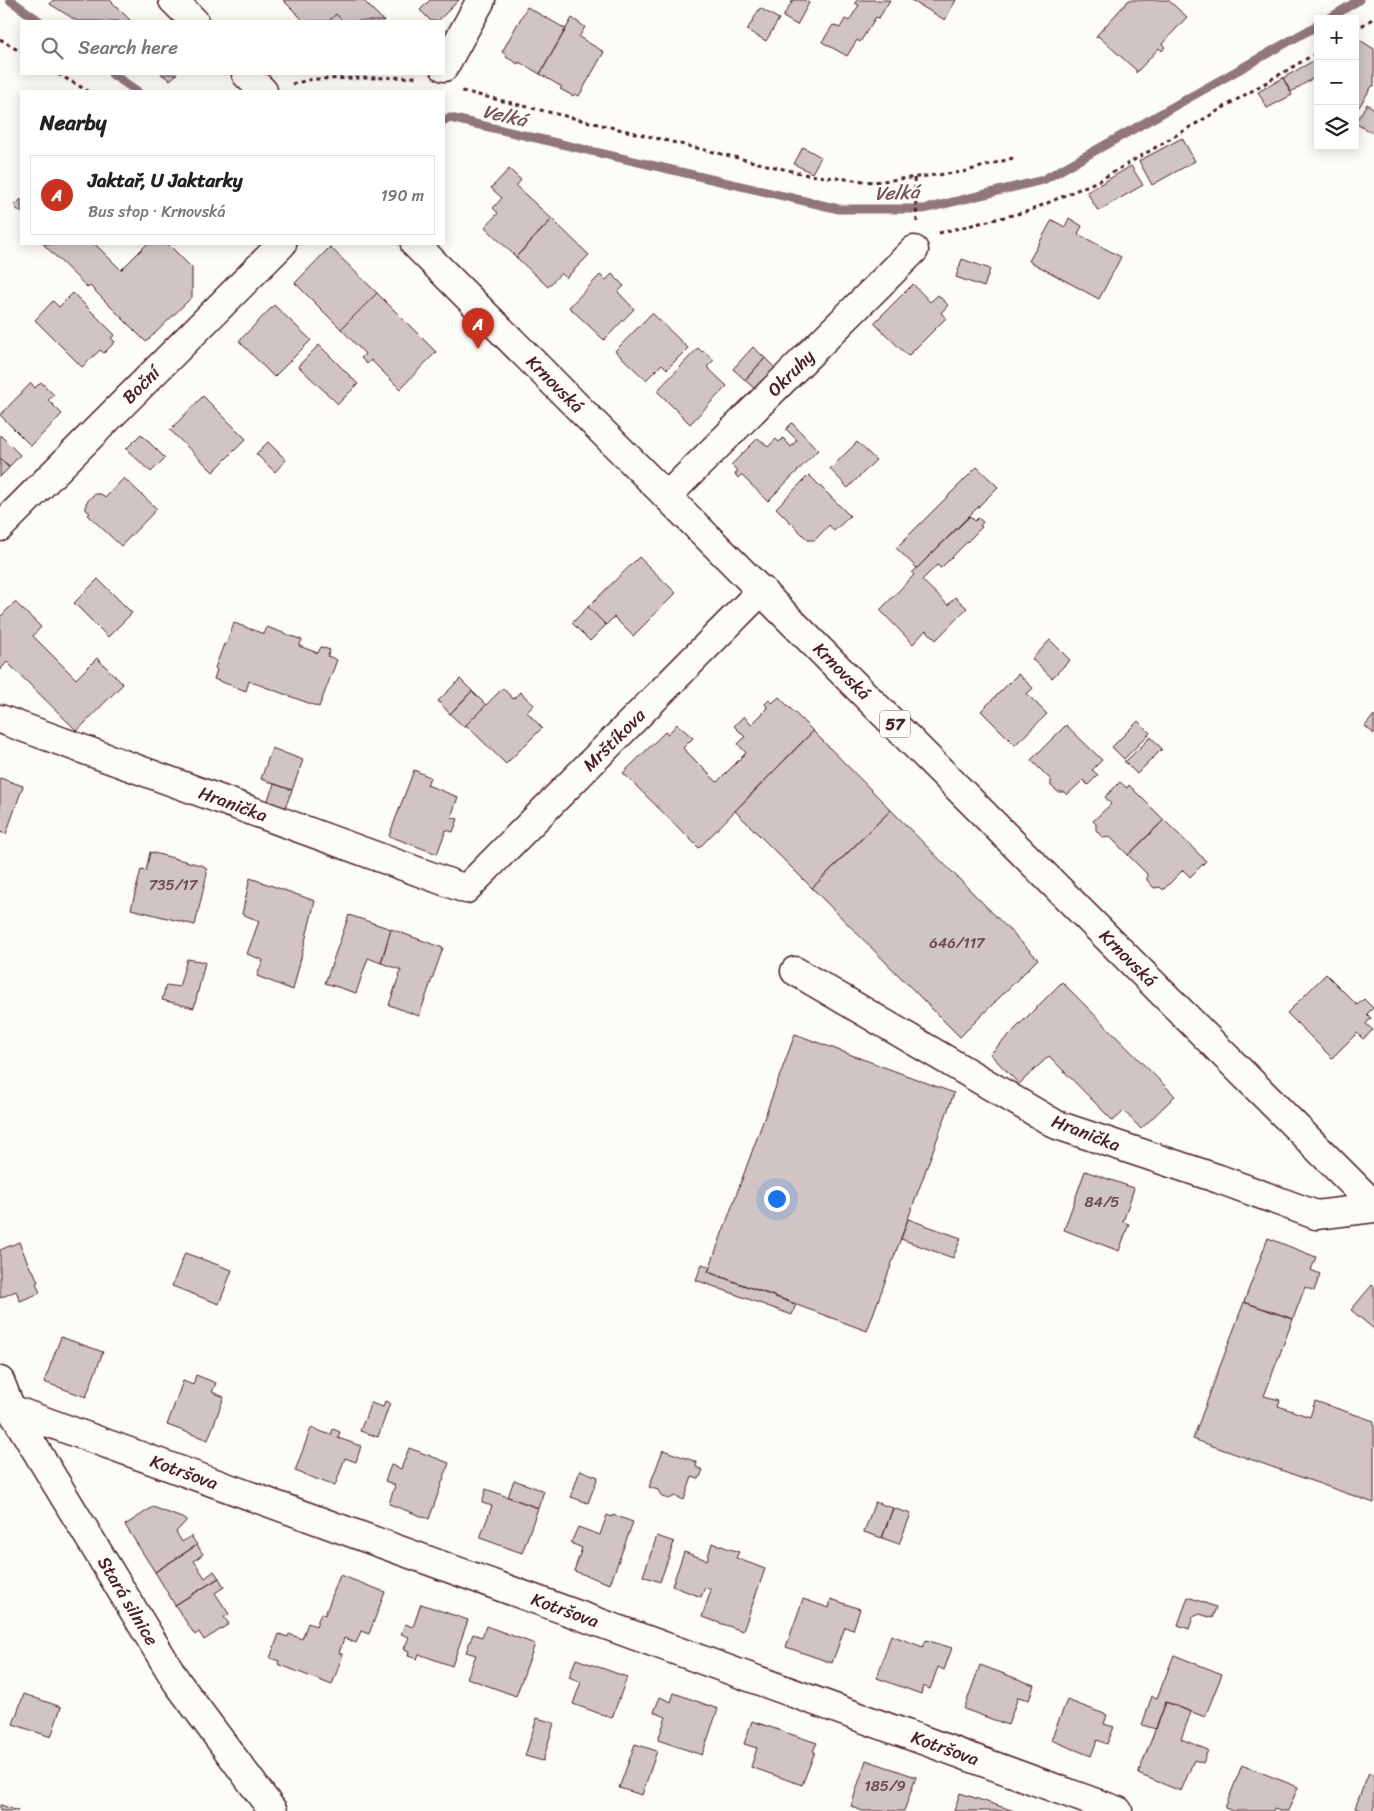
<!DOCTYPE html>
<html lang="en">
<head>
<meta charset="utf-8">
<style>
  body { margin:0; font-family:Sriracha,sans-serif; background:#f2f2f2; color:#222 }
  .controls { position:absolute; right:15px; top:15px; display:grid; overflow:hidden; border-radius:0px; box-shadow:0 2px 12px #0003 }
  .controls button { width:45px; height:45px; display:grid; place-items:center; padding:0; border:0; border-bottom:1px solid #e0e0e0; background:#fff; color:#222; font:25px sans-serif }
  .you { position:absolute; left:776px; top:1198px; width:18px; height:18px; margin:-12px; border:4px solid #fff; border-radius:50%; background:#1a73e8; box-shadow:0 0 0 8px #1a73e833 }
  .badge { display:grid; place-items:center; width:32px; height:32px; border-radius:50%; background:#c8321e; color:#fff; font-size:16px; font-weight:700 }
  .pin { position:absolute; translate:-50% -41px; filter:drop-shadow(0 1px 2px #0008) }
  .pin::after { content:''; position:absolute; top:26px; width:18px; height:15px; background:inherit; clip-path:polygon(0 0,100% 0,50% 100%) }
  .list { margin:0; padding:0; list-style:none }
  h2 { display:flex; justify-content:space-between; align-items:center; height:65px; margin:0; padding:0 20px; font-size:21px }
  h2 small { font-size:16px; font-weight:400; color:#767676 }
  .list li { display:grid; grid-template-columns:32px 1fr auto; gap:15px; align-items:center; box-sizing:border-box; height:80px; margin:0 10px 10px; padding:0 10px; border:1px solid #e0e0e0; border-radius:0px }
  .list b { display:block; font-size:19px; white-space:nowrap }
  .list p { margin:0; font-size:16px; white-space:nowrap; color:#767676 }
  .list em { font-size:16px; font-style:normal; color:#767676 }
  .icon { flex:none; width:28px; height:28px; fill:none; stroke:currentColor; stroke-width:2; stroke-linecap:round; stroke-linejoin:round }
  .map { position:relative; flex:none; width:1374px; height:1811px; overflow:hidden }
  .search { position:absolute; background:#fff; box-shadow:0 2px 12px #0003; left:20px; top:20px; width:425px; height:55px; display:flex; align-items:center; gap:12px; box-sizing:border-box; padding:0 18px; border-radius:0px; color:#767676; font-size:19px }
  .panel { position:absolute; background:#fff; box-shadow:0 2px 12px #0003; left:20px; top:90px; width:425px; height:155px; border-radius:0px }
  .map>svg:first-child { display:block }
</style>
</head>
<body>
<div class="map">
<svg width="1374" height="1811" viewBox="0 0 1374 1811">
  <rect width="100%" height="100%" fill="#fdfcf7"/>
  <filter id="ink" filterUnits="userSpaceOnUse"><feTurbulence type="fractalNoise" baseFrequency=".02" numOctaves="2"/><feDisplacementMap in="SourceGraphic" scale="10" xChannelSelector="R" yChannelSelector="G"/><feConvolveMatrix kernelMatrix="1 2 1 2 8 2 1 2 1" color-interpolation-filters="sRGB"/></filter>
  <g filter="url(#ink)">
    <g fill="none" stroke-linecap="round" stroke-linejoin="round">
      <path stroke="#91777b" stroke-width="9" d="M10,0L39,21
        M1328,19L1359,0
        M112,74L137,91
        M444,120L450,118L839,209H924L1043,180L1318,25"/>
    </g>
    <path fill="#d0c5c4" stroke="#4a1f2b" d="M53,0H110L131,21H77L50,4Z
      M283,0H363L384,21H343L336,14L329,21H304Z
      M430,0H459L438,21H431L420,10Z
      M793,0H804L809,3L797,25L783,17Z
      M857,0H890L879,18L876,17L860,42L857,40L847,56L822,42L833,25L840,28L845,19L849,21L859,5L855,3Z
      M911,0H956L945,20Z
      M1129,0H1168L1187,17L1162,44L1165,47L1162,51L1159,48L1136,73V70L1098,36L1097,37L1096,36Z
      M527,7L566,29L540,74L519,62L518,64L506,57L507,55L502,52Z
      M760,8L779,19L766,41L747,30Z
      M336,14L343,21H329Z
      M572,18L585,27L579,37L604,52L579,96L575,94L573,96L560,89L562,87L540,74Z
      M1355,37L1374,49V86H1372L1359,107L1355,105Z
      M1313,61L1318,69V75L1291,92L1283,78Z
      M161,74H177L170,80Z
      M1283,78L1292,95L1267,108L1258,92Z
      M1367,104L1374,109V134L1355,123Z
      M1182,138L1195,161L1152,185L1139,161Z
      M803,147L821,157L812,173L794,164Z
      M1131,166L1143,185L1098,211L1087,192Z
      M509,169L521,180L516,186L552,219L516,257L485,227L498,213L493,208L502,198L491,188Z
      M21,199V213L14,206Z
      M1069,218L1082,226L1078,234L1121,257L1099,299L1029,261L1052,220L1065,227Z
      M552,219L589,255L566,278L561,273L548,287L516,257Z
      M43,244H95L121,270L147,244H168L192,268V297L146,342L90,286L88,288Z
      M330,247L377,293L341,329L295,283Z
      M962,259L990,269L984,287L956,277Z
      M612,274L624,286L618,292L634,309L604,340L569,307L600,275L606,280Z
      M913,284L930,302L938,295L948,305L941,313L946,318L908,356L874,323Z
      M73,293L115,335L111,338L115,342L104,353L100,350L82,367L35,320L53,301L59,307Z
      M377,293L436,352L400,389L371,360L367,364L361,358L365,354L341,329Z
      M274,305L311,340L274,377L239,341Z
      M652,313L688,348L667,369L662,364L646,380L615,351Z
      M319,345L358,384L338,404L298,366Z
      M753,347L765,358L745,380L733,369Z
      M698,348L702,352L704,351L714,360L707,367L727,386L690,424L657,391Z
      M765,358L777,370L757,391L745,380Z
      M41,382L54,395L48,400L62,414L31,446L0,415L31,383L35,388Z
      M203,396L246,439L213,472L170,430Z
      M792,423L818,450L768,501L741,475L738,478L735,474L738,471L731,465L758,438L768,447L776,439L779,442L783,438L791,447L797,440L786,429Z
      M141,434L165,458L151,472L126,449Z
      M0,435L20,455L9,467L0,459Z
      M268,442L286,460L275,472L256,454Z
      M857,442L876,460L848,488L830,469Z
      M0,459L9,468L0,477Z
      M977,467L998,487L917,568L896,548Z
      M809,475L850,516L834,531L829,525L815,540H808L776,508Z
      M124,478L157,509L121,546L88,515L90,513L86,510V503L94,494H101L105,498Z
      M970,516L975,521L978,518L983,522L980,526L982,527L941,568L937,565L922,580L948,605L955,597L967,608L936,640L926,630L913,644L880,610L914,575L912,573Z
      M639,557L676,593L633,636L614,617L606,625L588,607Z
      M98,579L132,613L108,637L74,603Z
      M15,602L41,627L33,636L76,679L97,658L123,684L77,731L7,662L0,670V617Z
      M588,607L606,625L590,641L572,623Z
      M234,623L264,634L267,627L302,640L299,646L318,653L321,647L330,650L328,656L337,660L319,707L249,681L246,691L214,679L217,670L215,668L224,644L226,645Z
      M1050,640L1070,660L1052,678L1032,659Z
      M1018,674L1033,688L1027,694L1047,714L1015,745L981,711Z
      M460,679L472,691L450,714L438,701Z
      M503,688L513,699L520,692L534,705L527,712L542,728L506,764L466,725Z
      M472,691L486,705L466,725L465,728L450,714Z
      M779,697L813,731L699,848L623,773L665,732L668,734L677,724L693,738L683,748L717,782L746,753L738,744L745,737L734,726L744,716L751,725L768,708L765,704L769,700L772,703Z
      M1374,715V734L1365,726Z
      M1138,721L1150,733L1124,759L1112,747Z
      M1066,725L1102,760L1092,770L1098,775L1088,785L1083,780L1067,795L1064,792H1058L1051,786V780L1031,760Z
      M813,731L891,810L812,888L735,811Z
      M1151,737L1162,749L1137,774L1124,761H1126Z
      M272,748L303,760L292,790L261,779Z
      M414,770L430,777L427,785L458,797L451,817L458,819L453,832L446,830L437,854L389,836Z
      M0,778L23,786L6,834L0,832Z
      M1120,782L1127,788L1129,785L1164,820L1128,855L1110,837L1103,838L1096,830V824L1093,821L1111,804L1105,797Z
      M274,784L292,790L282,816L264,810Z
      M891,810L1038,959L960,1037L812,888Z
      M1164,820L1206,861L1190,877L1183,870L1163,890L1160,887L1154,888L1147,880V874L1128,855Z
      M150,852L204,866L206,868L207,874L195,925L131,909L141,870L146,871Z
      M250,878L315,901L293,990L257,976L263,960L247,954L259,921L242,914Z
      M349,915L391,929L381,963L368,958L356,993L325,983Z
      M391,929L443,948L419,1016L389,1005L401,970L381,963Z
      M187,959L205,962L194,1008L162,1000L166,985L179,987Z
      M1326,974L1357,1005L1364,999L1373,1008L1367,1014L1371,1018L1366,1024L1373,1030L1363,1039L1357,1033L1332,1058L1287,1013Z
      M1062,982L1175,1096L1141,1129L1124,1111L1113,1121L1049,1056L1019,1084L990,1054Z
      M795,1034L954,1093L867,1331L708,1272Z
      M1085,1171L1134,1188L1123,1222L1129,1224L1119,1251L1064,1230Z
      M908,1219L961,1238L953,1258L901,1239Z
      M1268,1238L1316,1257L1311,1270L1320,1274L1314,1291L1305,1287L1293,1319L1244,1302Z
      M19,1242L31,1270H33L38,1282L36,1283L40,1293L20,1301L16,1291L0,1298V1250Z
      M185,1253L232,1270L219,1304L172,1286Z
      M702,1264L710,1267L708,1272L796,1304L792,1315L696,1280Z
      M1372,1285L1374,1287V1329L1351,1310Z
      M1244,1302L1293,1319L1264,1396L1280,1400L1278,1406L1310,1417L1315,1401L1374,1421V1503L1193,1439Z
      M61,1337L103,1352L86,1397L44,1382Z
      M196,1375L216,1383L212,1392L224,1397L208,1440L167,1425L183,1381L193,1385Z
      M385,1401L390,1403L378,1437L360,1431L371,1403L383,1407Z
      M311,1428L331,1435L333,1429L340,1432L338,1438L361,1446L356,1462L345,1458L335,1486L295,1471Z
      M409,1448L449,1463L429,1519L389,1504L395,1485L385,1481L391,1465L401,1469Z
      M663,1450L697,1462L696,1467L703,1470L699,1479L692,1477L684,1500L675,1496L669,1499L662,1497L658,1490L649,1487Z
      M580,1470L598,1477L588,1503L571,1497Z
      M514,1480L544,1491L538,1508L508,1497Z
      M486,1489L538,1508L522,1553L480,1538L492,1506L482,1503Z
      M875,1502L893,1508L882,1538L864,1532Z
      M153,1507L187,1520L176,1532L182,1542L191,1536L197,1545L155,1572L125,1525Z
      M893,1508L911,1514L899,1544L882,1538Z
      M607,1515L612,1517L613,1515L633,1522L610,1584L574,1571L582,1548L571,1543L578,1527L600,1535Z
      M657,1536L674,1542L660,1582L643,1576Z
      M712,1543L739,1552L736,1558L765,1569L743,1631L702,1617L711,1590L705,1587L701,1597L672,1586L684,1552L707,1560Z
      M197,1545L203,1554L194,1561L205,1578L214,1571L219,1578L175,1605L155,1572Z
      M340,1575L385,1592L369,1634L361,1631L356,1643L344,1638L339,1653L343,1654L332,1685L278,1664L279,1661L270,1658L279,1634L288,1637L289,1634L302,1639L308,1623L316,1626L321,1613L325,1615Z
      M219,1578L224,1587L215,1593L229,1614L224,1617L229,1624L204,1640L199,1632L195,1635L175,1605Z
      M1188,1597L1216,1607L1212,1618L1200,1614L1193,1617L1189,1629L1178,1625Z
      M803,1599L829,1608L831,1599L860,1609L853,1630L845,1627L832,1663L786,1647Z
      M421,1604L468,1620L452,1666L419,1654L417,1659L408,1656L409,1651L404,1649L409,1637L401,1634L405,1624L413,1627Z
      M486,1626L535,1644L516,1696L467,1678L476,1655L466,1652L473,1634L482,1637Z
      M891,1635L923,1647L926,1640L952,1648L944,1670L938,1667L930,1689L923,1686L921,1694L877,1678Z
      M1174,1655L1222,1674L1205,1717L1166,1702L1156,1729L1142,1725L1152,1696L1157,1698Z
      M576,1659L627,1677L612,1718L573,1704L581,1682L569,1677Z
      M980,1665L1034,1685L1029,1700L1018,1697L1008,1725L964,1709Z
      M674,1693L718,1709L702,1755L658,1740L666,1717L654,1712L660,1697L671,1702Z
      M24,1694L61,1707L51,1737L13,1724Z
      M1067,1700L1107,1715L1104,1724L1114,1727L1107,1744L1097,1740L1091,1756L1051,1740Z
      M1166,1702L1191,1712L1181,1739L1208,1750L1203,1763L1194,1760L1181,1791L1138,1774Z
      M537,1718L554,1723L543,1761L525,1756Z
      M752,1721L817,1743L813,1751L815,1752L802,1785L751,1767L757,1748L744,1744Z
      M635,1744L657,1751L642,1795L619,1788Z
      M866,1760L916,1777L904,1811H862L851,1806Z
      M1242,1765L1298,1787L1288,1811H1280L1274,1809L1273,1811H1233L1225,1808Z
      M1369,1772L1374,1774V1811H1362L1355,1808Z
      M960,1793L1014,1811H954Z
      M0,1805H1L18,1811H0Z"/>
    <g fill="none" stroke-linecap="round" stroke-linejoin="round">
      <g stroke="#4a1f2b" stroke-width="31">
        <path id="street" d="M444,67L481,0
          M667,496L914,250
          M0,527L282,244
          M0,719L466,889L762,590
          M795,971L1057,1125L1219,1179L1316,1215L1374,1208
          M0,1381L11,1409L177,1682L273,1811
          M11,1409L1118,1811"/>
      </g>
      <g stroke="#4a1f2b" stroke-width="31">
        <path id="primary" d="M173,0L194,21
          M246,74L263,91
          M415,244L1374,1205"/>
      </g>
      <path stroke="#4a1f2b" stroke-width="3" stroke-dasharray="4 4" stroke-linecap="butt" d="M1355,30L1374,18
        M0,39L21,52
        M58,74L88,91
        M292,84L313,79L418,77
        M462,91L808,175L873,182L963,172L1013,158
        M914,178L917,222
        M939,233L1029,211L1100,180L1318,52"/>
      <use href="#street" stroke="#fdfcf7" stroke-width="28"/>
      <use href="#primary" stroke="#fdfcf7" stroke-width="28"/>
    </g>
  </g>
  <g text-anchor="middle" stroke-width="4" stroke-linejoin="round" paint-order="stroke">
    <g font-size="15" fill="#6c4851">
      <text x="173" y="890">735/17</text>
      <text x="957" y="948">646/117</text>
      <text x="1102" y="1207">84/5</text>
      <text x="885" y="1791">185/9</text>
    </g>
    <rect fill="#fdfcf7" stroke="#806168" stroke-width="1" x="880" y="710.5" width="30" height="27" rx="4"/>
    <g font-size="16" font-weight="bold" fill="#4a1f2b">
      <text x="895" y="730">57</text>
    </g>
    <g font-size="18" fill="#4a1f2b" stroke="#fdfcf7">
      <text transform="translate(791 373) rotate(-45)" y="6">Okruhy</text>
      <text transform="translate(555 384) rotate(45)" y="6">Krnovská</text>
      <text transform="translate(141 385) rotate(-45)" y="6">Boční</text>
      <text transform="translate(842 671) rotate(45)" y="6">Krnovská</text>
      <text transform="translate(614 740) rotate(-45)" y="6">Mrštíkova</text>
      <text transform="translate(233 804) rotate(20)" y="6">Hranička</text>
      <text transform="translate(1128 958) rotate(45)" y="6">Krnovská</text>
      <text transform="translate(1086 1133) rotate(21)" y="6">Hranička</text>
      <text transform="translate(184 1472) rotate(20)" y="6">Kotršova</text>
      <text transform="translate(128 1601) rotate(59)" y="6">Stará silnice</text>
      <text transform="translate(565 1610) rotate(20)" y="6">Kotršova</text>
      <text transform="translate(945 1748) rotate(20)" y="6">Kotršova</text>
    </g>
    <g font-size="19" font-style="italic" fill="#73525a" stroke="#fdfcf7">
      <text transform="translate(505 115) rotate(13)" y="7">Velká</text>
      <text transform="translate(897 192) rotate(-2)" y="7">Velká</text>
    </g>
  </g>
</svg>
<div class="controls">
<button>+</button>
<button>−</button>
<button><svg class="icon" aria-label="layers" viewBox="0 0 24 24"><path d="M12 4l9 5-9 5-9-5zM3 14l9 5 9-5"/></svg></button>
</div>
<div class="you"></div>
<div class="pin badge" style="left:478px;top:349px">A</div>
<div class="search"><svg class="icon" aria-label="search" viewBox="0 0 24 24"><circle cx="10" cy="10" r="6"/><path d="M15 15l6 6"/></svg>Search here</div>
<section class="panel">
<h2>Nearby<small></small></h2>
<ul class="list">
<li><span class="badge">A</span><div><b>Jaktař, U Jaktarky</b><p>Bus stop · Krnovská</p></div><em>190 m</em></li>
</ul>
</section>
</div>
</body>
</html>
